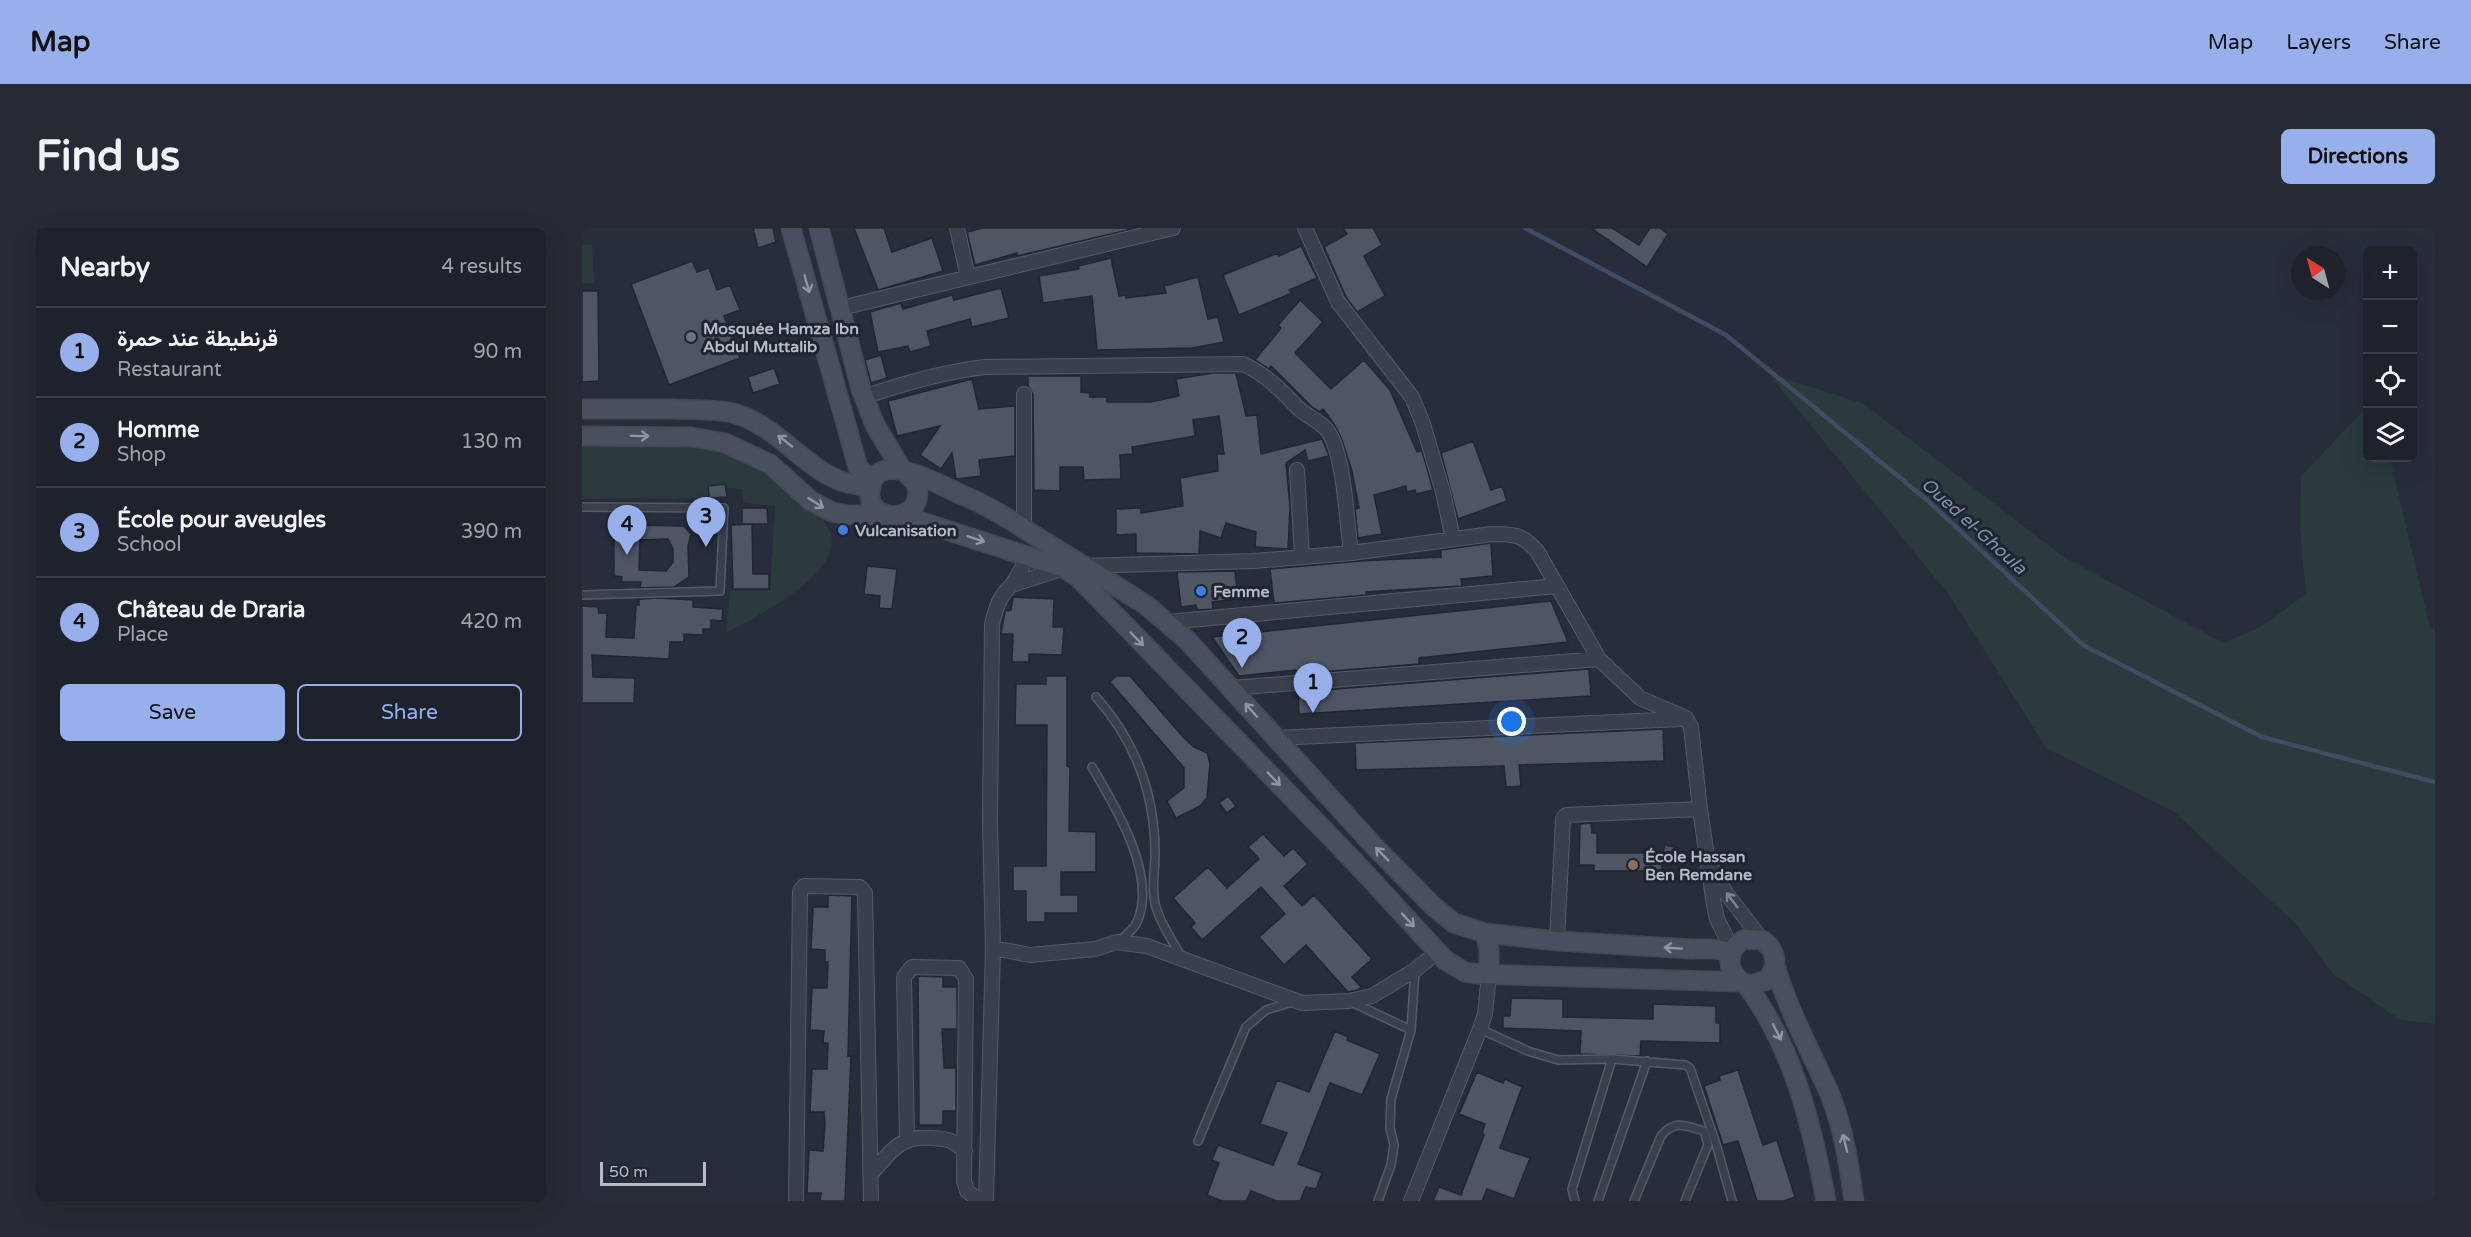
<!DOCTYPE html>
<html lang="en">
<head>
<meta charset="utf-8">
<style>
  body { margin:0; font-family:"Varela Round",Vazirmatn,sans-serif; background:#252a34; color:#f1f3f6 }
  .controls { position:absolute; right:18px; top:18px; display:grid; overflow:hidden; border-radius:9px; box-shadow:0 6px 24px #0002 }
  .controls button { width:54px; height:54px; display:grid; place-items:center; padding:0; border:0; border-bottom:2px solid #3b3f48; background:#1d222c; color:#f1f3f6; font:30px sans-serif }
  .compass { position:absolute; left:1709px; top:18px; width:54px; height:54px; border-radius:50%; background:#1d222c; box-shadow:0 6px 24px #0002; rotate:324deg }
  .scale { position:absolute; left:18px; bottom:15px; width:106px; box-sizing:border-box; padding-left:6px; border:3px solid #b6bbc6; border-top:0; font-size:16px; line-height:21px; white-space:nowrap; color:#b6bbc6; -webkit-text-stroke:4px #1f2530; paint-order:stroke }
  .you { position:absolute; left:930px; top:494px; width:21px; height:21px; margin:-15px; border:4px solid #fff; border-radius:50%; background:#1a73e8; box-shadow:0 0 0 9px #1a73e833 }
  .badge { display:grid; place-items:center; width:39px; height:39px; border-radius:50%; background:#97afeb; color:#111; font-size:20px; font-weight:700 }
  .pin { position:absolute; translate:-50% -50px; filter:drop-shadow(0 2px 3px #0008) }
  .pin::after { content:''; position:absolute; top:32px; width:21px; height:18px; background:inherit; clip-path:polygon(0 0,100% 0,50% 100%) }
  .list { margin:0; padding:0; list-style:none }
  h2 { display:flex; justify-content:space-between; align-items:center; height:78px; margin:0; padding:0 24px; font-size:26px }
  h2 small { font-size:20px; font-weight:400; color:#a0a4a9 }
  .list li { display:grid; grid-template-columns:39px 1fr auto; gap:18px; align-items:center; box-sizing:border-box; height:90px; padding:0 24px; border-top:2px solid #3b3f48 }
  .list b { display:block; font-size:22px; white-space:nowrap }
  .list p { margin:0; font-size:20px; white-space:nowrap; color:#a0a4a9 }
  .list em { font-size:20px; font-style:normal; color:#a0a4a9 }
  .actions { display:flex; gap:12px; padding:18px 24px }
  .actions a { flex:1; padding:14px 0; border:2px solid #97afeb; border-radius:9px; text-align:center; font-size:21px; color:#97afeb }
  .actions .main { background:#97afeb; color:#111 }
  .icon { flex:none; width:33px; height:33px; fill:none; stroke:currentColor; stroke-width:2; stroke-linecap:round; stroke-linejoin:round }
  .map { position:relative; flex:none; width:1853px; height:973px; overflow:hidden; border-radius:9px }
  header { display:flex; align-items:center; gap:36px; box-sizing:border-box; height:84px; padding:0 30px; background:#97afeb; color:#111 }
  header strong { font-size:28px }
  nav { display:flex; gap:33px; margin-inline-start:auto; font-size:21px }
  .intro { display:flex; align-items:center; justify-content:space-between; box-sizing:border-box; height:144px; padding:0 36px }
  h1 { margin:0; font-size:42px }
  .button { padding:15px 27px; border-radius:9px; background:#97afeb; color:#111; font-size:21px; font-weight:700 }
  main { display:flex; gap:36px; padding:0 36px }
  aside { flex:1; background:#1d222c; border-radius:9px; box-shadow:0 6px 24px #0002 }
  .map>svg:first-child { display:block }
</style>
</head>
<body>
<header>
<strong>Map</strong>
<nav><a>Map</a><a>Layers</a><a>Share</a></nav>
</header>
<div class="intro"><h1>Find us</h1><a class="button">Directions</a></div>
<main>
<aside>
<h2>Nearby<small>4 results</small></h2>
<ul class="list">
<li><span class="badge">1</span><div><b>قرنطيطة عند حمرة</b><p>Restaurant</p></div><em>90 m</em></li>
<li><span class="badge">2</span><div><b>Homme</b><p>Shop</p></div><em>130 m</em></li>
<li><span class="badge">3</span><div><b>École pour aveugles</b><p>School</p></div><em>390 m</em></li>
<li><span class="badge">4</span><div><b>Château de Draria</b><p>Place</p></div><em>420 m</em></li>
</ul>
<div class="actions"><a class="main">Save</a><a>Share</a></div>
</aside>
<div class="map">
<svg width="1853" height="973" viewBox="0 0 1853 973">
  <rect width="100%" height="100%" fill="#272d3b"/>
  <path fill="#2a3a3d" d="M10,16L12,55H0V17Z
    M1186,145L1282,176L1482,329L1642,415L1680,398L1724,366L1718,303L1719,248L1781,183L1785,189L1786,230H1808L1848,400L1853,401V796L1818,792L1750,745L1714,696L1591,583L1464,520L1368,368Z
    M0,211C46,212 97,207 141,221C169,230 190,249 214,267C225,276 238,286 246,299C271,343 172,389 144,405L148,363H188L193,278L161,275L160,261L133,259L130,270L0,271Z"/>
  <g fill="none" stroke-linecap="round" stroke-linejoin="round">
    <path stroke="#404c64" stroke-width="4.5" d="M943,0L1144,107L1345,272L1501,417L1680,509L1853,554"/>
  </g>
  <path fill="#4e5563" stroke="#212732" stroke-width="1.5" fill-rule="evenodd" d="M171,0H191L194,14L176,20Z
    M272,0H302L310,24L350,10L361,43L296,62Z
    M400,0H546V2L435,28V25L393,37L385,4Z
    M761,0H791L800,17L782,28L803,68L775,84L764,69L742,19L765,6Z
    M1009,0H1030L1057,17L1068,0H1078L1086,6L1065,39Z
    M719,18L735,50L707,62L710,65L657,87L641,47L696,25L697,28Z
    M529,30L537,68L544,67V70L584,65L582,58L616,49L626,91L636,89L642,114L610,120L515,122L510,68L461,75L457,48L497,41L496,38Z
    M110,33L115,44L127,40L135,62L148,57L158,82L142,88L158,130L87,157L49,56Z
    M419,60L427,90L390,99L388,91L345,103L349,118L328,124L326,118L296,124L288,84L319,75L321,81L370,67L372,72Z
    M0,63H16L17,153L0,154Z
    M718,72L741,94L713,125L749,161L782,132L808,162L835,224L840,223L851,262L834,266L833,262L825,264L824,258L792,267L800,306L776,310L773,281L777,280L770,243L759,209L752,196L741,181L738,184L730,179L689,138L687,141L673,132L699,100L696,97Z
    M299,127L305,150L289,155L283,132Z
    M192,140L198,156L171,165L166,149Z
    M631,145H654L664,188L675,187L679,226L740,211L742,216L747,228L726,233L723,222L704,235L708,279L706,321L673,319L674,304L644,295L639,310L618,303L617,326L554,325V306L534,307V281L559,280V285L601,278L598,250L636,243L635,226H642L637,188L611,192L613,208L550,219L551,226L538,227L539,251L502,252L501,239H478V263L452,262L451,166L446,158V148H499V164L508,165V169H525V174H568L597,168L594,151Z
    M390,151L397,181L433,178V228L397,232L399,248L374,251L370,225L359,241L338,227L358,198L315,208L306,173Z
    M891,213L909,262L920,258L925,273L876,291L859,225Z
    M143,256L145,269L127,270L126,258Z
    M160,280H185L186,296H160Z
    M170,296L171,346H187V361H151L149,297Z
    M44,297L102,298L109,306L106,318L107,349L92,359L58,360L59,354H39L40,349L32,348V303L43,302ZM86,311L91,321V334L84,343L57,342L58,312Z
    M909,315L911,348L879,351L880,358L784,364L785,367L692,375L688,341L778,333L859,329V322Z
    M285,338L315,341L310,381L297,380L298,368L282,366Z
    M653,343L656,371L630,374L631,381L615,382L614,377L599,379L595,344Z
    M431,369L472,371L471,399H482L480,427L447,426V434H430L431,406H419L423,383L429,382Z
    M77,370L111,372V379L141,381L140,393L129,392V401H121V407L102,406V414H88L87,431L10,427L11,449L53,450L52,475H0V378L16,379L17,385H25L24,409L52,410L54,377H57V371Z
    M969,373L986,414L837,430V436L715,446L714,442L657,448L630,409Z
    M1007,441L1009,468L717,486L716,464Z
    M464,448H485V538L488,539L487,603L514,604V644H479V667H496V685H463V694H444V663H431V638H464L465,497H433L434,456H464Z
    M534,448H548L602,510L612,519L625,525L628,535L625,570L618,578L594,590L585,573L602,560V540L528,454Z
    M1081,501L1082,533L937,537L939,558L924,559L922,538L774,542L773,515Z
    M646,568L654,578L645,585L637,575Z
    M1009,595L1010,605H1015V625H1081L1083,617L1096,620V637H1080V643H1012V637H997L998,596Z
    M681,606L702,628L711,620L726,636L702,658L720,678L732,667L790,731L770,749L779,759L776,762L766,764L724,717L702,737L677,709L703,686L679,659L620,712L609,699L613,695L591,670L626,639L645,660L677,631L666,619Z
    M246,667L270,668L266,828H269L263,973H238L239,965H225L227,922L241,923L243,896L242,884H228L230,841H245L246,815H241L242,803L228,802L230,760H245L246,734H243V722L229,721L231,679H246Z
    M336,748L361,749V759H375V801H360L362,840H374V883H361V897H337Z
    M929,770L981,771V789L1071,791V776L1134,778V795H1138V815L1059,813L1058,828L998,826L999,803L921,800V788H928Z
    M753,803L766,809L765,812L798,826L780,867L748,855L716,936L740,945L734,961L724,959L718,973H695L669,963L664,973H640L625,967L637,935L630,932L636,917L691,937L705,905L678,896L695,852L727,864Z
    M1156,842L1181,917L1195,912L1213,969L1202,973H1175L1156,913L1141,917L1122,858L1138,852L1137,848Z
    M895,844L921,855L923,851L940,859L918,920L948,930L932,971L905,961L900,973H851L857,959L879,967L902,907L900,905L903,896L877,886Z"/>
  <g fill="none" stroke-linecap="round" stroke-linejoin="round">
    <g stroke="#555b66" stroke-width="10">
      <path id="lane" d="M0,279L142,280L138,363L0,367
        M514,469C554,514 573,566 573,626C573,645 568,666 576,685C582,701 592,715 600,730
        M510,539C533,578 576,648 555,694C552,702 542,708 536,714
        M769,774L829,802
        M898,801L946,823L976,832L1030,831L1103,837L1108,840L1134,916L1150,973
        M616,913L664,799L684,782L710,774
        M796,973L809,937L812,917L808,900L809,871L829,802L833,742
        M993,973L990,961L1030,831
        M1016,973L1065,833
        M1052,973L1079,908C1093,891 1104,898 1122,903L1126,917L1103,973"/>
    </g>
    <g stroke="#555b66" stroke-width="16">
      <path id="street" d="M375,0L386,49
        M723,0L756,74L830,169L841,196L861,264L871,311
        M259,80L591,0
        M282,169C322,155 360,144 403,139L661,136C683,146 699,162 715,179C724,188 738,193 745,202C762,222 765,297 769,325
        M715,242L720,329
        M442,301V166
        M444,327L440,340L430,357L482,340
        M500,338L672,333L769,325L910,306C933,306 939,306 955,323L1017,431L1058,470L1104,490L1109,499L1118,581L1132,677L1135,691L1150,721
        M430,357C417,368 414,380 410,396L408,593L411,720L448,727L513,721L535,714L565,718L720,775L767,773L790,768L833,742L848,730L853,722
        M586,394L975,358
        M650,460L1017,431
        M694,510L1099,491
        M1130,640L1144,665L1180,712
        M975,713L981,591L984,587L1118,581
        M325,910L322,749L330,739L377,740L384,751L382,953L385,963L398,973
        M288,947C308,925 317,907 349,910C366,911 369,911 383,923
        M214,973L218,663L222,658L278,659L283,665L289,973
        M404,973L411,720
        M829,973L898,801L903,786L907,746"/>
    </g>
    <g stroke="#434954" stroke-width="21">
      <path id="secondary" d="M209,0L276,239L290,254
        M237,0L279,161L293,197L320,242
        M0,181C31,181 61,181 92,181C111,182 132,181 151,185C206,200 231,260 289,258
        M0,208L110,209L143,215L188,236L229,273L250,284L266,287H305
        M321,242L334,255C347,295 284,299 288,263C292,217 359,258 380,267C410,279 436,297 463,314C497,335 531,356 564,377L605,412L791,617L852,679L872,695L903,705L975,713L1110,721H1133L1149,724
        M318,287L482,340L497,350L771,632L863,732L883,744L896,746L1160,754L1168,757L1185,752C1197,738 1195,722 1180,712L1163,711C1144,721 1143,742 1160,754
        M903,705L907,721V746
        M1193,737C1206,783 1230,825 1249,869C1262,903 1267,938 1272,973
        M1163,755C1211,818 1230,897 1244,973"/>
    </g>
    <use href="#lane" stroke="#3a404b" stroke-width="7"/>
    <use href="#street" stroke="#3a404b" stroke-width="14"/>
    <use href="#secondary" stroke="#494f5e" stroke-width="18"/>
  </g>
  <defs><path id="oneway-shaft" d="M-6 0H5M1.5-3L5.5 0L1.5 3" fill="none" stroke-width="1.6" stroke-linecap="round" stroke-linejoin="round" transform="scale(1.5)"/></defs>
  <g stroke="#9095a2">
    <use href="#oneway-shaft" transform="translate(225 56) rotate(74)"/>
    <use href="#oneway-shaft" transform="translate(58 208) rotate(1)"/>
    <use href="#oneway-shaft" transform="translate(203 213) rotate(-142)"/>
    <use href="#oneway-shaft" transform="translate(234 275) rotate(33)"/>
    <use href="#oneway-shaft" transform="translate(394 311) rotate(18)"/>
    <use href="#oneway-shaft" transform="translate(555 411) rotate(46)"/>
    <use href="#oneway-shaft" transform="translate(669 482) rotate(-132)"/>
    <use href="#oneway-shaft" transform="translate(692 551) rotate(46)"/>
    <use href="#oneway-shaft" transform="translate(800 626) rotate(-134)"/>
    <use href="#oneway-shaft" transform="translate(826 692) rotate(47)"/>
    <use href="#oneway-shaft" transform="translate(1091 720) rotate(-176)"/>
    <use href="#oneway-shaft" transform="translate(1195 804) rotate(63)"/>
    <use href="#oneway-shaft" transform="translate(1263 915) rotate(-104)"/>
  </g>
  <use stroke="#7e848f" href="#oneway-shaft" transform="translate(1150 672) rotate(-127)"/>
  <circle fill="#6b7280" stroke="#1f2530" stroke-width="2" cx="109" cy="109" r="6"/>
  <g fill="#3f7fe0" stroke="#1f2530" stroke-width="2">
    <circle cx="261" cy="302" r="6"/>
    <circle cx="619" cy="363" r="6"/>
  </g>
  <circle fill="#8d6e63" stroke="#1f2530" stroke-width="2" cx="1051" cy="637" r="6"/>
  <g text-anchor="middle" stroke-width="6" stroke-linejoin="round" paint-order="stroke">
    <g font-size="16" font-weight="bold" fill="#b6bbc6" stroke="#1f2530" text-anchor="start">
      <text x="121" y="106">Mosquée Hamza Ibn<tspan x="121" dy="18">Abdul Muttalib</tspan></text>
      <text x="273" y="308">Vulcanisation</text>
      <text x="631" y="369">Femme</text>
      <text x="1063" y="634">École Hassan<tspan x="1063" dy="18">Ben Remdane</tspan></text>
    </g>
    <g font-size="18" font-style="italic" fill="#828faa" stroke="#1f2530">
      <text transform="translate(1392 298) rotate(42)" y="6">Oued el-Ghoula</text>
    </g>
  </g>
</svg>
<div class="controls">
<button>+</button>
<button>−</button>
<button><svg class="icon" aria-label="locate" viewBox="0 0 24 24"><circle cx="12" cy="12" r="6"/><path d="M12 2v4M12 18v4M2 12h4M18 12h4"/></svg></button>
<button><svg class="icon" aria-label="layers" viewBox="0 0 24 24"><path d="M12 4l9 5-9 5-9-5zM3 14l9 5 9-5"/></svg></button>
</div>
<svg class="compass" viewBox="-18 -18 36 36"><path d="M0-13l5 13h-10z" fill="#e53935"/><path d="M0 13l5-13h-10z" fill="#a0a4a9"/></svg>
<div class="scale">50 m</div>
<div class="you"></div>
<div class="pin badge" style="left:731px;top:485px">1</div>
<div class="pin badge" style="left:660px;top:440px">2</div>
<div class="pin badge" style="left:124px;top:319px">3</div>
<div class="pin badge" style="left:45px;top:327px">4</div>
</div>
</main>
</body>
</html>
